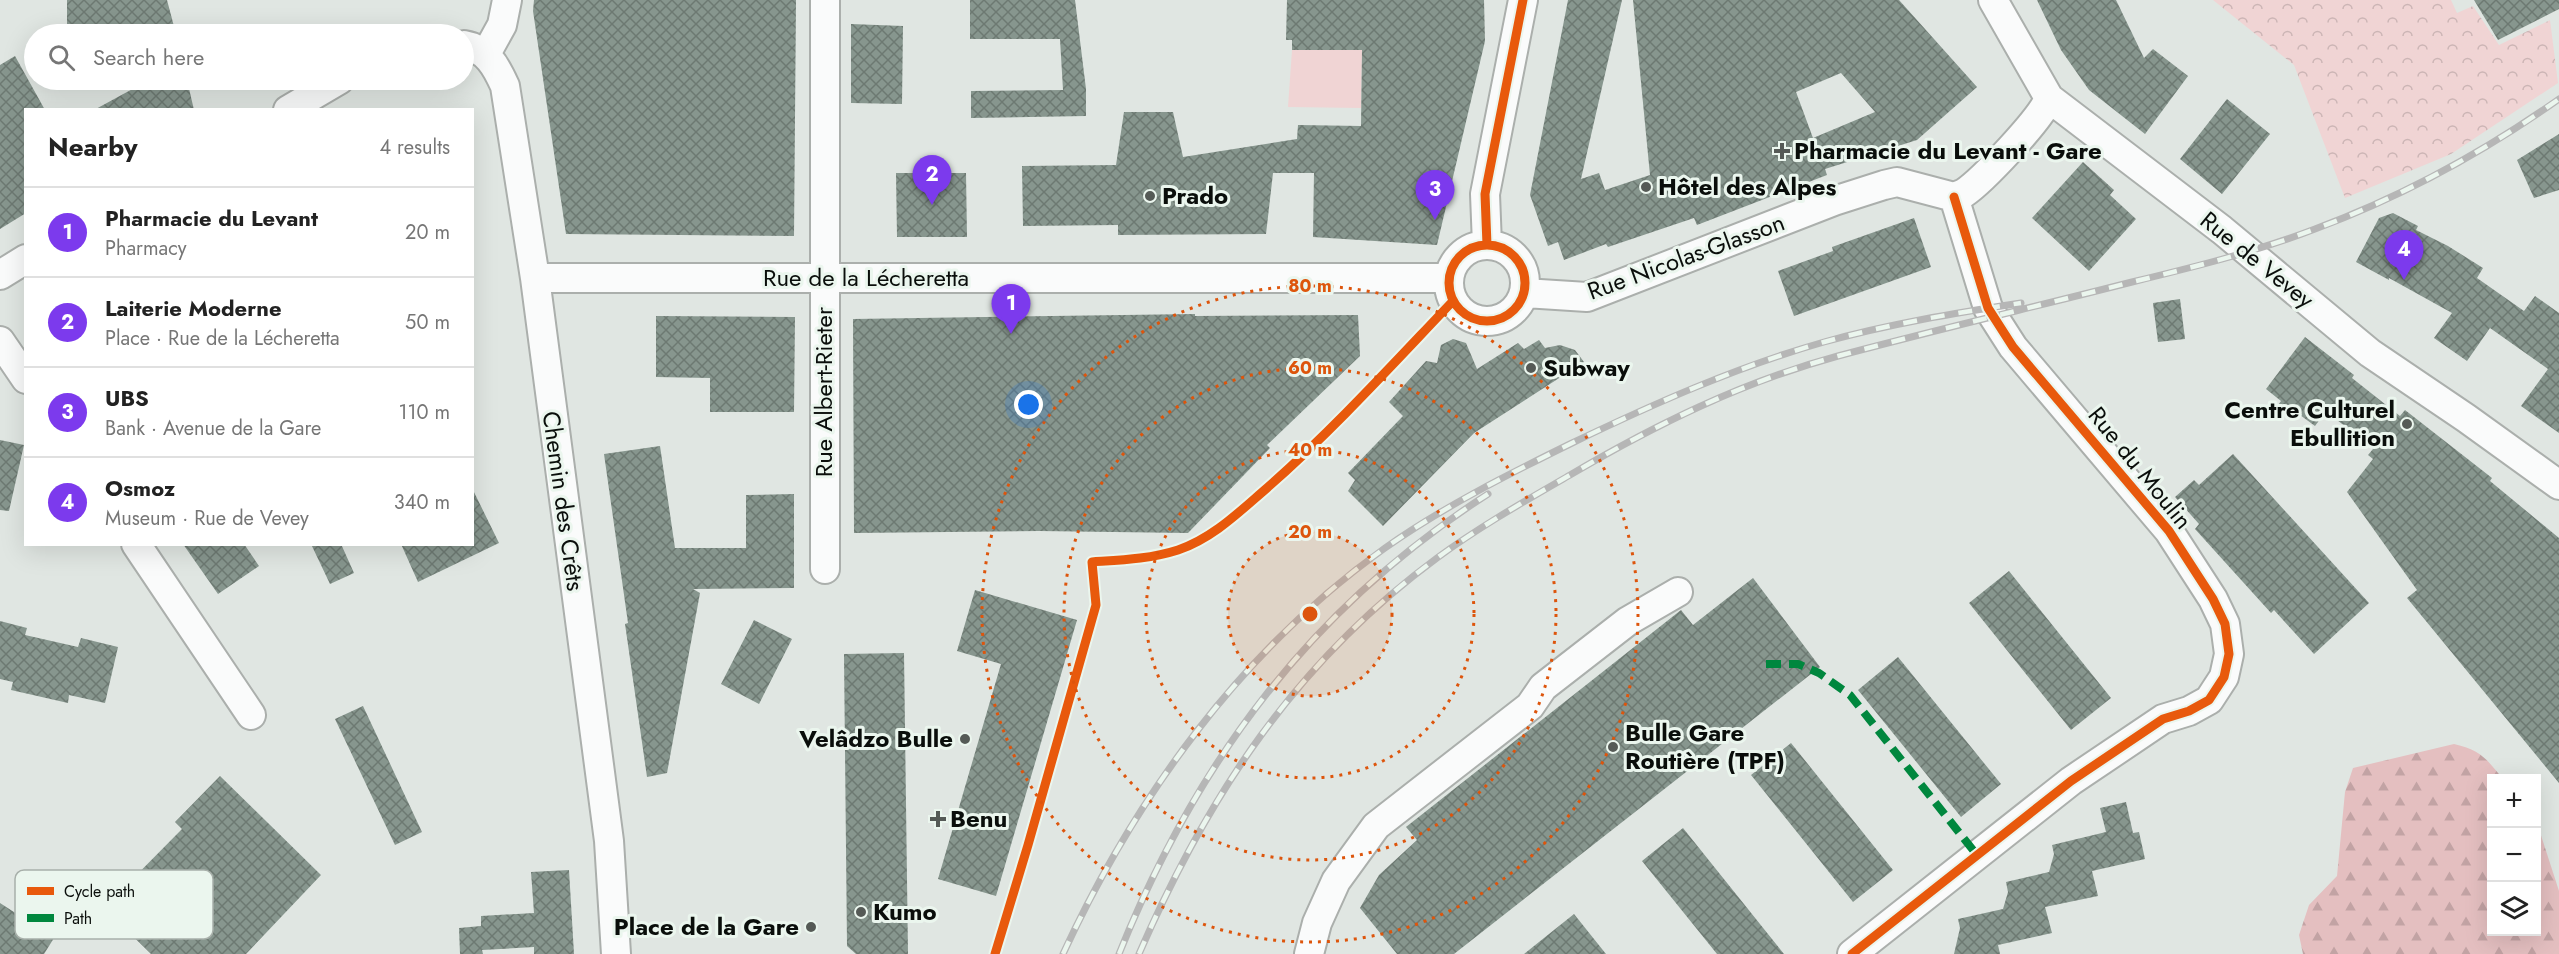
<!DOCTYPE html>
<html lang="en">
<head>
<meta charset="utf-8">
<style>
  body { margin:0; font-family:Jost,sans-serif; background:#f6f6f6; color:#222 }
  .controls { position:absolute; right:18px; bottom:18px; display:grid; overflow:hidden; border-radius:0px; box-shadow:0 6px 24px #0002 }
  .controls button { width:54px; height:54px; display:grid; place-items:center; padding:0; border:0; border-bottom:2px solid #e0e0e0; background:#fff; color:#222; font:30px sans-serif }
  .you { position:absolute; left:1029px; top:405px; width:21px; height:21px; margin:-15px; border:4px solid #fff; border-radius:50%; background:#1a73e8; box-shadow:0 0 0 9px #1a73e833 }
  .badge { display:grid; place-items:center; width:39px; height:39px; border-radius:50%; background:#7c3aed; color:#fff; font-size:20px; font-weight:700 }
  .pin { position:absolute; translate:-50% -50px; filter:drop-shadow(0 2px 3px #0008) }
  .pin::after { content:''; position:absolute; top:32px; width:21px; height:18px; background:inherit; clip-path:polygon(0 0,100% 0,50% 100%) }
  .list { margin:0; padding:0; list-style:none }
  h2 { display:flex; justify-content:space-between; align-items:center; height:78px; margin:0; padding:0 24px; font-size:26px }
  h2 small { font-size:20px; font-weight:400; color:#767676 }
  .list li { display:grid; grid-template-columns:39px 1fr auto; gap:18px; align-items:center; box-sizing:border-box; height:90px; padding:0 24px; border-top:2px solid #e0e0e0 }
  .list b { display:block; font-size:22px; white-space:nowrap }
  .list p { margin:0; font-size:20px; white-space:nowrap; color:#767676 }
  .list em { font-size:20px; font-style:normal; color:#767676 }
  .icon { flex:none; width:33px; height:33px; fill:none; stroke:currentColor; stroke-width:2; stroke-linecap:round; stroke-linejoin:round }
  .map { position:relative; flex:none; width:2559px; height:954px; overflow:hidden }
  .search { position:absolute; background:#fff; box-shadow:0 6px 24px #0002; left:24px; top:24px; width:450px; height:66px; display:flex; align-items:center; gap:15px; box-sizing:border-box; padding:0 21px; border-radius:33px; color:#767676; font-size:22px }
  .panel { position:absolute; background:#fff; box-shadow:0 6px 24px #0002; left:24px; top:108px; width:450px; height:438px; border-radius:0px }
  .map>svg:first-child { display:block }
</style>
</head>
<body>
<div class="map">
<svg width="2559" height="954" viewBox="0 0 2559 954">
  <defs>
    <pattern id="forest-firs" width="22" height="20" patternUnits="userSpaceOnUse" patternTransform="scale(1.5)"><rect width="22" height="20" fill="#e4bfc0"/><path d="M5 1l3.5 6h-7zM16 11l3.5 6h-7z" fill="#c2a3a4"/></pattern>
    <pattern id="park-crowns" width="20" height="18" patternUnits="userSpaceOnUse" patternTransform="scale(1.5)"><rect width="20" height="18" fill="#f0d4d4"/><path d="M2 6a3 3 0 1 1 6 0M12 15a3 3 0 1 1 6 0" fill="none" stroke="#ccb5b5"/></pattern>
    <pattern id="building-cross-hatch" width="8" height="8" patternUnits="userSpaceOnUse" patternTransform="scale(1.5)"><rect width="8" height="8" fill="#87968e"/><path d="M0 0l8 8M0 8l8-8" fill="none" stroke="#6d7972"/></pattern>
  </defs>
  <rect width="100%" height="100%" fill="#e0e6e2"/>
  <path fill="url(#forest-firs)" d="M2454,744C2480,750 2486,758 2502,778H2492V932H2536L2537,823L2559,891V954H2303L2299,935L2309,905L2337,876L2345,792L2353,768Z"/>
  <path fill="url(#park-crowns)" d="M2213,0H2451L2457,13L2473,6L2499,45L2550,20L2558,83L2451,154L2345,198L2294,65Z"/>
  <path fill="#f0d4d4" d="M1292,50H1362L1361,108L1288,107Z"/>
  <path fill="url(#building-cross-hatch)" fill-rule="evenodd" d="M67,0H167L176,34H67Z
    M534,0H796L794,236L566,234L533,11Z
    M970,0H1075L1086,89V116L971,118V91L1063,90L1060,39H970Z
    M1287,0H1484L1485,41L1437,245L1313,237L1314,173H1273L1266,234L1118,235V225L1023,226L1022,166L1116,165L1124,112H1173L1183,157L1297,139L1298,125L1361,126L1362,50H1292V40H1286Z
    M1568,0H1622L1581,179L1599,173L1605,190L1650,175L1633,0H1899L1977,87L1917,140L1825,169L1827,175L1697,225L1694,218L1608,247L1606,244L1564,260L1558,242L1548,246L1530,195ZM1841,73L1875,112L1813,138L1796,92Z
    M2037,0H2116L2144,58L2153,49L2188,76L2145,134L2089,90L2061,50Z
    M2474,0H2559V9L2498,40Z
    M851,24L903,26L902,104L851,103Z
    M15,56L45,110H26V213L0,229V65Z
    M149,80H187L194,110H94Z
    M2227,99L2270,134L2222,194L2180,159Z
    M2559,134V190L2534,198L2517,160Z
    M2083,162L2114,190L2110,195L2136,219L2089,271L2032,218Z
    M896,173H966L967,237H897Z
    M2393,213L2418,226L2416,230L2448,246L2483,268L2477,278L2524,311L2535,296L2559,313V433L2521,406L2548,369L2490,328L2467,361L2434,338L2452,313L2389,278V280L2356,262L2379,218Z
    M1914,218L1931,267L1794,316L1778,271L1833,251L1832,247Z
    M2180,299L2185,339L2158,342L2153,303Z
    M1195,314V316L1358,315L1360,356L1267,445L1270,448L1188,533L1039,531L854,533L853,319Z
    M656,316L795,317L794,412H710V378L656,377Z
    M2305,337L2354,375L2352,378L2400,416L2405,410L2492,478L2490,481L2559,538V783L2407,598L2417,590L2347,492L2373,459L2368,455L2373,449L2326,411L2315,426L2300,415L2296,419L2278,405L2281,401L2266,389Z
    M1453,339L1466,343L1477,369L1518,343L1524,349L1539,340L1545,348L1560,345L1575,350L1584,362L1474,433L1383,526L1348,491L1355,480L1348,473L1403,416L1389,402L1426,361L1437,363L1441,345Z
    M0,440L24,445L9,511L0,510Z
    M660,446L675,548H746V495L794,494V588L693,589L700,593L667,773L647,777L625,624L628,623L604,454Z
    M2233,454L2369,603L2314,654L2274,610L2271,613L2195,529L2199,524L2175,497L2194,480L2199,485Z
    M472,488L499,543L418,582L401,544H472Z
    M183,544H244L259,566L218,594Z
    M311,544H341L354,573L330,584Z
    M2009,571L2111,698L2071,730L1969,603Z
    M1753,578L1820,667L1454,954H1397L1360,908L1379,875L1417,840L1406,827L1681,610L1693,625Z
    M975,590L1077,620L996,896L938,879L1001,664L957,651Z
    M754,620L792,639L759,704L721,684Z
    M0,621L27,628L25,635L78,647L81,638L118,647L105,703L69,695L68,703L11,690L13,682L0,679Z
    M904,653L908,954H856L847,946L844,654Z
    M1898,657L2001,784L1961,817L1858,690Z
    M363,706L422,832L395,845L335,719Z
    M1791,743L1893,870L1853,902L1751,775Z
    M220,776L321,875L246,954H151L104,908L182,829L175,822Z
    M2126,802L2133,833L2139,832L2145,859L2092,871L2098,896L2045,907L2052,933L1998,945L2000,954H1954L1960,928L1958,919L2003,909L2008,892L2006,882L2049,872L2054,854L2052,845L2106,832L2100,808Z
    M1683,828L1784,954H1717L1642,861Z
    M569,870L574,954H534V947L482,950L483,954H460L459,928L481,926V916L534,913L531,872Z
    M0,903L54,938L44,954H0Z
    M1574,914L1606,954H1524Z"/>
  <g fill="none" stroke-linecap="round" stroke-linejoin="round">
    <g stroke="#abafac" stroke-width="32">
      <path id="minor" d="M825,0V569
        M1993,0L2049,98L2222,230L2370,353L2466,418L2559,485
        M464,45C487,49 496,66 505,86L535,278L609,841L616,954
        M486,54L502,25L507,0
        M288,110L339,80
        M1449 283a38 38 0 1 1 76 0a38 38 0 1 1-76 0Z
        M1487,245L1485,194L1523,0
        M0,275L26,259
        M535,278H1449
        M1524,293L1587,297L1834,201L1884,185L1897,182L1954,197L1964,193C1982,181 2042,118 2049,98
        M0,341L26,379
        M136,544L251,715
        M1309,954L1317,923L1336,881L1376,826L1530,706L1543,687L1628,621L1678,592
        M1852,954L2071,781L2163,719L2189,711L2209,700L2224,677L2229,654L2225,624L2213,599L2169,531L2013,347L1988,308L1954,197"/>
    </g>
    <use href="#minor" stroke="#fafbfb" stroke-width="28"/>
    <g stroke="#b6b6b6" stroke-width="7">
      <path id="rail" d="M1063,954C1136,796 1242,650 1385,548C1443,507 1507,475 1570,444C1653,404 1736,367 1824,342C1889,324 1955,313 2021,303
        M1119,954C1197,760 1312,607 1488,494
        M1139,954C1208,795 1296,662 1437,558C1479,527 1525,501 1570,475C1655,425 1742,382 1838,356C1935,330 2034,307 2132,282C2194,267 2255,252 2315,229C2401,197 2484,152 2559,99"/>
    </g>
    <use href="#rail" stroke="#ebf6ee" stroke-width="4.5" stroke-dasharray="14" stroke-linecap="butt"/>
    <path stroke="#00873e" stroke-width="8" stroke-dasharray="15 8" stroke-linecap="butt" d="M1766,664H1798L1819,673L1850,695L1977,855"/>
    <g stroke="#ebf6ee" stroke-width="13">
      <path id="cycleway" d="M1449 283a38 38 0 1 1 76 0a38 38 0 1 1-76 0Z
        M1487,245L1485,194L1523,0
        M995,954L1028,845L1096,605L1092,562C1121,560 1150,559 1178,550C1213,538 1239,512 1267,488C1333,430 1392,365 1453,301
        M1852,954L2071,781L2163,719L2189,711L2209,700L2224,677L2229,654L2225,624L2213,599L2169,531L2013,347L1988,308L1954,197"/>
    </g>
    <use href="#cycleway" stroke="#e8590c" stroke-width="9"/>
  </g>
  <circle cx="1310" cy="614" r="82" fill="#dd550c" fill-opacity=".12"/>
  <g fill="none" stroke="#dd550c" stroke-width="3" stroke-dasharray="3 6">
    <circle cx="1310" cy="614" r="82"/>
    <circle cx="1310" cy="614" r="164"/>
    <circle cx="1310" cy="614" r="246"/>
    <circle cx="1310" cy="614" r="328"/>
  </g>
  <g fill="#555a56" stroke="#ebf6ee" stroke-width="2">
    <path d="M1779 142h6v6h6v6h-6v6h-6v-6h-6v-6h6z"/>
    <circle cx="1646" cy="187" r="6"/>
    <circle cx="1150" cy="196" r="6"/>
    <circle cx="1531" cy="368" r="6"/>
    <circle cx="2407" cy="424" r="6"/>
    <circle cx="965" cy="739" r="6"/>
    <circle cx="1613" cy="747" r="6"/>
    <path d="M935 810h6v6h6v6h-6v6h-6v-6h-6v-6h6z"/>
    <circle cx="861" cy="912" r="6"/>
    <circle cx="811" cy="927" r="6"/>
  </g>
  <g text-anchor="middle" stroke-width="6" stroke-linejoin="round" paint-order="stroke">
    <g font-size="24" font-weight="bold" fill="#0a0e0b" stroke="#ebf6ee" text-anchor="start">
      <text x="1794" y="159">Pharmacie du Levant - Gare</text>
      <text x="1658" y="195">Hôtel des Alpes</text>
      <text x="1162" y="204">Prado</text>
      <text x="1543" y="376">Subway</text>
      <text x="2395" y="418" text-anchor="end">Centre Culturel<tspan x="2395" dy="28">Ebullition</tspan></text>
      <text x="1625" y="741">Bulle Gare<tspan x="1625" dy="28">Routière (TPF)</tspan></text>
      <text x="953" y="747" text-anchor="end">Velâdzo Bulle</text>
      <text x="950" y="827">Benu</text>
      <text x="873" y="920">Kumo</text>
      <text x="799" y="935" text-anchor="end">Place de la Gare</text>
    </g>
    <g font-size="24" fill="#0a0e0b" stroke="#ebf6ee">
      <text transform="translate(1686 257) rotate(-20)" y="8">Rue Nicolas-Glasson</text>
      <text transform="translate(2257 260) rotate(39)" y="8">Rue de Vevey</text>
      <text x="866" y="286">Rue de la Lécheretta</text>
      <text transform="translate(824 392) rotate(-90)" y="8">Rue Albert-Rieter</text>
      <text transform="translate(2140 468) rotate(51)" y="8">Rue du Moulin</text>
      <text transform="translate(563 501) rotate(82)" y="8">Chemin des Crêts</text>
    </g>
  </g>
  <rect x="15" y="870" width="198" height="69" rx="9" fill="#ebf6ee" stroke="#a8b0aa" stroke-width="1.5"/>
  <rect x="27" y="887" width="27" height="8" fill="#e8590c"/>
  <rect x="27" y="914" width="27" height="8" fill="#00873e"/>
  <g font-size="16" fill="#0a0e0b">
    <text x="64" y="897">Cycle path</text>
    <text x="64" y="924">Path</text>
  </g>
  <circle cx="1310" cy="614" r="9" fill="#dd550c" stroke="#ebf6ee" stroke-width="3"/>
  <g font-size="18" text-anchor="middle" font-weight="bold" fill="#dd550c" stroke="#ebf6ee" stroke-width="6" stroke-linejoin="round" paint-order="stroke">
    <text x="1310" y="292">80 m</text>
    <text x="1310" y="374">60 m</text>
    <text x="1310" y="456">40 m</text>
    <text x="1310" y="538">20 m</text>
  </g>
</svg>
<div class="controls">
<button>+</button>
<button>−</button>
<button><svg class="icon" aria-label="layers" viewBox="0 0 24 24"><path d="M12 4l9 5-9 5-9-5zM3 14l9 5 9-5"/></svg></button>
</div>
<div class="you"></div>
<div class="pin badge" style="left:1011px;top:334px">1</div>
<div class="pin badge" style="left:932px;top:205px">2</div>
<div class="pin badge" style="left:1435px;top:220px">3</div>
<div class="pin badge" style="left:2404px;top:280px">4</div>
<div class="search"><svg class="icon" aria-label="search" viewBox="0 0 24 24"><circle cx="10" cy="10" r="6"/><path d="M15 15l6 6"/></svg>Search here</div>
<section class="panel">
<h2>Nearby<small>4 results</small></h2>
<ul class="list">
<li><span class="badge">1</span><div><b>Pharmacie du Levant</b><p>Pharmacy</p></div><em>20 m</em></li>
<li><span class="badge">2</span><div><b>Laiterie Moderne</b><p>Place · Rue de la Lécheretta</p></div><em>50 m</em></li>
<li><span class="badge">3</span><div><b>UBS</b><p>Bank · Avenue de la Gare</p></div><em>110 m</em></li>
<li><span class="badge">4</span><div><b>Osmoz</b><p>Museum · Rue de Vevey</p></div><em>340 m</em></li>
</ul>
</section>
</div>
</body>
</html>
